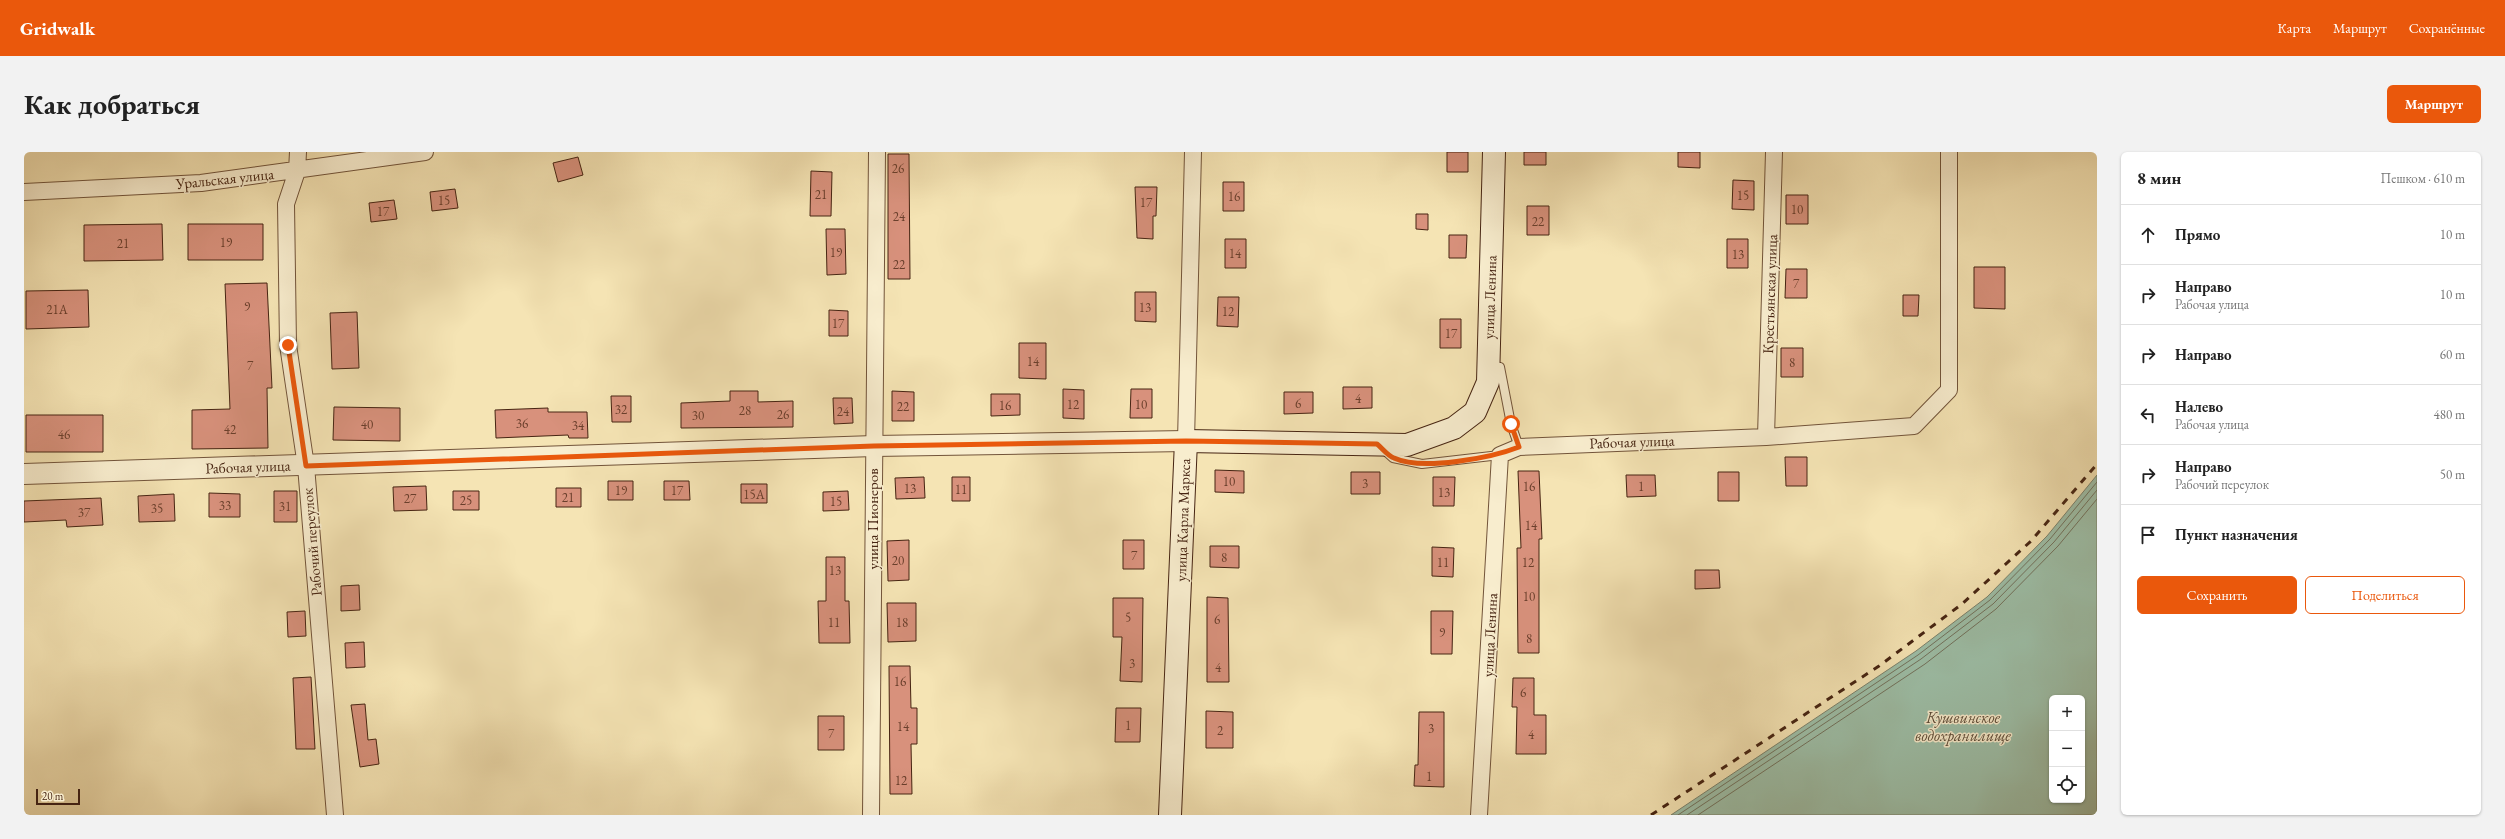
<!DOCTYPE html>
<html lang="ru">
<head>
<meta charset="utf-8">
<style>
  body { margin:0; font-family:"EB Garamond",serif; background:#f2f2f2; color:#222 }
  .controls { position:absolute; right:12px; bottom:12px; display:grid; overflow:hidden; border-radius:6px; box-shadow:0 1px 3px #0004 }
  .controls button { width:36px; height:36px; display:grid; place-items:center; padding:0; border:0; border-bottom:1px solid #e0e0e0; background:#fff; color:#222; font:20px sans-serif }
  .scale { position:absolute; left:12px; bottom:10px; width:44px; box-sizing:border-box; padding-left:4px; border:2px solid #462412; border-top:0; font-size:11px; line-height:14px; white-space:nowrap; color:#462412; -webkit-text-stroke:3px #f8edce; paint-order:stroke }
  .stop { position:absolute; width:12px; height:12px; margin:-9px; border:3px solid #ea580c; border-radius:50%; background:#fff }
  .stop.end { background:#ea580c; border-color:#fff; box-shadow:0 1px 4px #0008 }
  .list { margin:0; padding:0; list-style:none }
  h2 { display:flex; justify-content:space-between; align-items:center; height:52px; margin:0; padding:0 16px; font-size:17px }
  h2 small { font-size:13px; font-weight:400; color:#767676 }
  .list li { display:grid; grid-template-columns:26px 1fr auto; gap:12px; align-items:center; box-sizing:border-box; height:60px; padding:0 16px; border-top:1px solid #e0e0e0 }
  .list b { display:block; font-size:15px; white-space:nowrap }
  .list p { margin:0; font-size:13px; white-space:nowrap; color:#767676 }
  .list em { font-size:13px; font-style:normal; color:#767676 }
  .actions { display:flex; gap:8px; padding:12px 16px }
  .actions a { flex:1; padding:9px 0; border:1px solid #ea580c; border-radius:6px; text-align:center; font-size:14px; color:#ea580c }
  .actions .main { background:#ea580c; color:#fff }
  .icon { flex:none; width:22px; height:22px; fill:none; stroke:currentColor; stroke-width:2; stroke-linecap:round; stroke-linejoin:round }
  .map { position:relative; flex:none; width:2073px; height:663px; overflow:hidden; border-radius:6px }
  header { display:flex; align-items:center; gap:24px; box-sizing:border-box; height:56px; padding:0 20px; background:#ea580c; color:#fff }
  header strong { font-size:19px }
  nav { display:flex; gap:22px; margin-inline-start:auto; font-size:14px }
  .intro { display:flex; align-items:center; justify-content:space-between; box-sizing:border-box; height:96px; padding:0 24px }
  h1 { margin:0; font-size:28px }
  .button { padding:10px 18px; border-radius:6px; background:#ea580c; color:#fff; font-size:14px; font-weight:700 }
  main { display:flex; gap:24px; padding:0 24px }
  aside { flex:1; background:#fff; border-radius:6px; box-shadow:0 1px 3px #0004 }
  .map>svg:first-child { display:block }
</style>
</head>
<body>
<header>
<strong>Gridwalk</strong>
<nav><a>Карта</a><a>Маршрут</a><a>Сохранённые</a></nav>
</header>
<div class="intro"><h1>Как добраться</h1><a class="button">Маршрут</a></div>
<main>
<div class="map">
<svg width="2073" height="663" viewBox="0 0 2073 663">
  <rect width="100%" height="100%" fill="#f5e4b4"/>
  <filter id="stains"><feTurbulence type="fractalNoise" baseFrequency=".005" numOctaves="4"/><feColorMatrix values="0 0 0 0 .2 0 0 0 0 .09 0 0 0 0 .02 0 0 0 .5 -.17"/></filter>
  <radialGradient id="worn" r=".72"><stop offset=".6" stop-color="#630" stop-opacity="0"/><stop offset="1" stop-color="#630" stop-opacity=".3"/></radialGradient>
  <path fill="#9dbfa8" stroke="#7a816c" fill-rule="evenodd" d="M2073,323V663H1647L1892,499L1963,445L2023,384ZM2028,546H2058V648H2028Z"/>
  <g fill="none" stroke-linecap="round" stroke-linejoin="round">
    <path stroke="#72725d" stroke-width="1" d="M1654,663L1894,503L1966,448L2026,387L2073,330
      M1663,663L1897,507L1969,452L2030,390L2073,338
      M1674,663L1901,512L1972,457L2034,394L2073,347"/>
  </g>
  <path fill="#d8917c" stroke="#462412" d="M1423,0H1444V20H1423Z
    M1500,0H1522V13H1500Z
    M1654,0H1676V16L1654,15Z
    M864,2H885L886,127H864Z
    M554,5L559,23L534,30L529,11Z
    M787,19L808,20L807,64H786Z
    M1709,28L1730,29V58L1708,57Z
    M1199,30H1220V59H1199Z
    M1111,35H1133L1132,64H1129V87L1113,86Z
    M431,37L434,56L408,59L406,40Z
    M1762,43H1784V72H1762Z
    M370,48L373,67L347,70L345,51Z
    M1503,54H1525V83H1503Z
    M1392,62H1404V78L1392,77Z
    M138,72L139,108L60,109V73Z
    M164,72H239V108H164Z
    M802,77H821L822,122L803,123Z
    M1425,83H1443L1442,106H1425Z
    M1201,87H1222V116H1201Z
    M1703,87H1724V116H1703Z
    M1950,115H1981V157L1950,156Z
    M1762,117H1783V146H1761Z
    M243,131L248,236H243L244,296L168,297V258L206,257L201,132Z
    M64,138L65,175L2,177V139Z
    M1111,140H1132V170L1111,169Z
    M1879,143H1895L1894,164H1879Z
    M1194,145H1215L1214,175L1193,174Z
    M805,158L824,159V184H805Z
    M333,160L335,216L308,217L306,161Z
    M1416,167H1437V196H1416Z
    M995,191H1022V227L995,226Z
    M1757,196H1779V225H1757Z
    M1319,235H1348V256L1319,257Z
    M1039,237L1060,238V267L1039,266Z
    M1107,237H1128V266H1106Z
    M706,239H734V250L769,249V275L657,276V251L706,249Z
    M868,239L890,240V269H868Z
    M1260,240H1289V261L1260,262Z
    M967,242H996V263L967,264Z
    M587,244H607V270H588Z
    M809,246H828L829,271L810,272Z
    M310,255L376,256V289L309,288Z
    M524,256V260H563L564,286H545L544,283L472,286L471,258Z
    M2,263H79V300H2Z
    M1761,305H1783V334H1762Z
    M1191,318L1220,319V341L1191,340Z
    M1494,319H1515L1518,387H1515V501H1494L1493,396H1497Z
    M1327,320H1356V342H1327Z
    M1694,320H1715V349H1694Z
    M1602,323H1631L1632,344L1603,345Z
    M900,325L901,346L872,347L871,326Z
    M928,325H946V349H928Z
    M1409,325H1431L1430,354H1409Z
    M584,329H609V348H584Z
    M640,329H665L666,348H640Z
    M717,332H743V351H717Z
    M402,334L403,358L370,359L369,335Z
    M532,336H557V355H532Z
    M250,339H273V370H250Z
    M429,339H455V358H429Z
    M824,339L825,358L799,359V340Z
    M185,341L216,342V365H185Z
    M150,342L151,369L115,370L114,344Z
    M77,346L79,373L43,375L42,368L0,370V349Z
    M885,388V428L864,429L863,389Z
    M1099,388H1120V417H1099Z
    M1186,394H1215V416L1186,415Z
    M1408,395L1430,396L1429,425L1408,424Z
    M802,405H821V449H825L826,491H795L794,449H802Z
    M1671,418H1695L1696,436L1671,437Z
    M335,433L336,458L317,459V434Z
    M1183,445L1204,446L1205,530H1183Z
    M1089,446H1119L1118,530L1096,529L1098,485H1089Z
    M863,451H892V489L864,490Z
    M281,459L282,484L264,485L263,460Z
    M1407,459H1429L1428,502H1407Z
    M340,490L341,515L322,516L321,491Z
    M865,514H886L887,556H893V592H887L888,642H866Z
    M287,525L291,597H272L269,526Z
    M1489,526H1510V563H1522V602H1492L1493,555H1488Z
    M341,552L344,588L352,587L355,612L336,615L327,553Z
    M1092,556H1117L1116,590H1091Z
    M1182,559L1209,560V596H1182Z
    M1395,560H1420V635L1390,634L1391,613H1394Z
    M794,564H820V598H794Z"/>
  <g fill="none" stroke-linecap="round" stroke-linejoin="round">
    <g stroke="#72543a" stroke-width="10">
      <path id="service" d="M1466,214L1476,215L1487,272L1495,295
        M1359,297L1369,306L1398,312L1476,303"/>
    </g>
    <g stroke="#72543a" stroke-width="18">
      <path id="minor" d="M274,0L273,19L262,52L264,193L282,314L311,663
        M0,40L177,31L401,0
        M1742,285L1750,0
        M1162,289L1169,0
        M847,663L853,0
        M1455,663L1476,303L1495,295L1742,285L1890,274L1925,238V0"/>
    </g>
    <g stroke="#72543a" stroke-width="22">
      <path id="tertiary" d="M0,322L850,294L1162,289"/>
    </g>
    <g stroke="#462412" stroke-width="24">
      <path id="secondary" d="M1146,663L1162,289L1383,293L1430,276L1451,260L1464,230L1470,0"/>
    </g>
    <use href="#service" stroke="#f8edce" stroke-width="8"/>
    <use href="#minor" stroke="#f8edce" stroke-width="16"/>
    <use href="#tertiary" stroke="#f8edce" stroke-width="20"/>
    <use href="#secondary" stroke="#f8edce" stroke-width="22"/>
    <path stroke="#462412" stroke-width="3" stroke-dasharray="7 7" stroke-linecap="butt" d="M1627,663L1855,514L1938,452L2007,389L2073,312"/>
  </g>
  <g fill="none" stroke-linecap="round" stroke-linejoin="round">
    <path stroke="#ea580c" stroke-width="5" d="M264,193L282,314L850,294L1162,289L1353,292C1358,296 1364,304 1370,306C1398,319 1467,306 1495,295L1487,272"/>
  </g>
  <g text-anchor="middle" stroke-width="3" stroke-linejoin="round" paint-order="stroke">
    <g font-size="13" fill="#6a3f2c">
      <text x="874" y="21">26</text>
      <text x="797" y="47">21</text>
      <text x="1719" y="48">15</text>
      <text x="1210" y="49">16</text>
      <text x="420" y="53">15</text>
      <text x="1122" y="55">17</text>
      <text x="1773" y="62">10</text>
      <text x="359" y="64">17</text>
      <text x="875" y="69">24</text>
      <text x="1514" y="74">22</text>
      <text x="202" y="95">19</text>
      <text x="99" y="96">21</text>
      <text x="812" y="105">19</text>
      <text x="1211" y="106">14</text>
      <text x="1714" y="107">13</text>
      <text x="875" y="117">22</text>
      <text x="1772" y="136">7</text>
      <text x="223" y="159">9</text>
      <text x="1121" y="160">13</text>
      <text x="33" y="162">21А</text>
      <text x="1204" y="164">12</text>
      <text x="814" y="176">17</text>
      <text x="1427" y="186">17</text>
      <text x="1009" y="214">14</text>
      <text x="1768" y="215">8</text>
      <text x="226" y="218">7</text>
      <text x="1334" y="251">4</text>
      <text x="1274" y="256">6</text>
      <text x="1049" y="257">12</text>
      <text x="1117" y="257">10</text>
      <text x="981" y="258">16</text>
      <text x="879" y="259">22</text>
      <text x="597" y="262">32</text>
      <text x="721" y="263">28</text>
      <text x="819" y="264">24</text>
      <text x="759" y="267">26</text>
      <text x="674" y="268">30</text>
      <text x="498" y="276">36</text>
      <text x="343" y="277">40</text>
      <text x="554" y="278">34</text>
      <text x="206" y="282">42</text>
      <text x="40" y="287">46</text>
      <text x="1205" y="334">10</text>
      <text x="1341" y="336">3</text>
      <text x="1505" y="339">16</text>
      <text x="1617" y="339">1</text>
      <text x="886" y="341">13</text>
      <text x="937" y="342">11</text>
      <text x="597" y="343">19</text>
      <text x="653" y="343">17</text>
      <text x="1420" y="345">13</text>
      <text x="730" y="347">15А</text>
      <text x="544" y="350">21</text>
      <text x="386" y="351">27</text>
      <text x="442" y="353">25</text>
      <text x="812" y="354">15</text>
      <text x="201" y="358">33</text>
      <text x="261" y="359">31</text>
      <text x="133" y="361">35</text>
      <text x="60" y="365">37</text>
      <text x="1507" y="378">14</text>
      <text x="1110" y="408">7</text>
      <text x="1200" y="410">8</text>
      <text x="874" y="413">20</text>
      <text x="1419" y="415">11</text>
      <text x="1504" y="415">12</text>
      <text x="811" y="423">13</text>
      <text x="1505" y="449">10</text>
      <text x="1104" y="470">5</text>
      <text x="1193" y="472">6</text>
      <text x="810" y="475">11</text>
      <text x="878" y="475">18</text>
      <text x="1418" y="485">9</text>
      <text x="1505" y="491">8</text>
      <text x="1108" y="516">3</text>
      <text x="1194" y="520">4</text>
      <text x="876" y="534">16</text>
      <text x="1499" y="545">6</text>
      <text x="1104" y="578">1</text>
      <text x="879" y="579">14</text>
      <text x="1407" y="581">3</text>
      <text x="1196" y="583">2</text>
      <text x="807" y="586">7</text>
      <text x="1507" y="587">4</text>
      <text x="1405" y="629">1</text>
      <text x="877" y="633">12</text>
    </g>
    <g font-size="15" fill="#462412" stroke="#f8edce">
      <text transform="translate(201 27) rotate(-6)" y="5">Уральская улица</text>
      <text transform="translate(1746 142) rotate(-88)" y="5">Крестьянская улица</text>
      <text transform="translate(1466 145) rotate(-88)" y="5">улица Ленина</text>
      <text transform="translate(1608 290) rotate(-2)" y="5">Рабочая улица</text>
      <text transform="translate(224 315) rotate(-2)" y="5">Рабочая улица</text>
      <text transform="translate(849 367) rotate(-90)" y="5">улица Пионеров</text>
      <text transform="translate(1159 368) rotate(-88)" y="5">улица Карла Маркса</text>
      <text transform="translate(288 390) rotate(-95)" y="5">Рабочий переулок</text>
      <text transform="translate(1466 483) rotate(-87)" y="5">улица Ленина</text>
    </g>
    <g font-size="16" font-style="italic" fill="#5c4b38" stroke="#f8edce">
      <text x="1939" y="571">Кушвинское<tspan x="1939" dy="18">водохранилище</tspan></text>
    </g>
  </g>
  <rect width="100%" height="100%" filter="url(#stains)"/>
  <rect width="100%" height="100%" fill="url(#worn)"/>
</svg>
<div class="controls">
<button>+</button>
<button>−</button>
<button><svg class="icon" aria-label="locate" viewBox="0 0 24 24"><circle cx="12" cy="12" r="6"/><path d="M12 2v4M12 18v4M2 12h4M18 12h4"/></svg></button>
</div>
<div class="scale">20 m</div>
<div class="stop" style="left:1487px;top:272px"></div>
<div class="stop end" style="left:264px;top:193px"></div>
</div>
<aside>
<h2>8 мин<small>Пешком · 610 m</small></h2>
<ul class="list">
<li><svg class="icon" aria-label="ahead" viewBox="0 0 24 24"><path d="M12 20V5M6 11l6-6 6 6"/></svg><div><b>Прямо</b></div><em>10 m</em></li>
<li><svg class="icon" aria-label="right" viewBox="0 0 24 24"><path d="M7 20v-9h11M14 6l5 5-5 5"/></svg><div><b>Направо</b><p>Рабочая улица</p></div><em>10 m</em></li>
<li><svg class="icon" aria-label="right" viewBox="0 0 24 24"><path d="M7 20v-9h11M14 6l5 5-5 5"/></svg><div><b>Направо</b></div><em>60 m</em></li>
<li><svg class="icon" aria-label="left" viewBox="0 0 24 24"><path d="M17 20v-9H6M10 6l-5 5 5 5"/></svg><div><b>Налево</b><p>Рабочая улица</p></div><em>480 m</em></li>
<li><svg class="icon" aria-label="right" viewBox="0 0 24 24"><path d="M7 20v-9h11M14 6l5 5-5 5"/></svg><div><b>Направо</b><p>Рабочий переулок</p></div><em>50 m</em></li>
<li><svg class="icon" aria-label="arrive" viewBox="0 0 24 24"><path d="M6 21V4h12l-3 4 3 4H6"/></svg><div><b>Пункт назначения</b></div></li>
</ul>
<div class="actions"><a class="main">Сохранить</a><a>Поделиться</a></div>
</aside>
</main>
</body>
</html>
